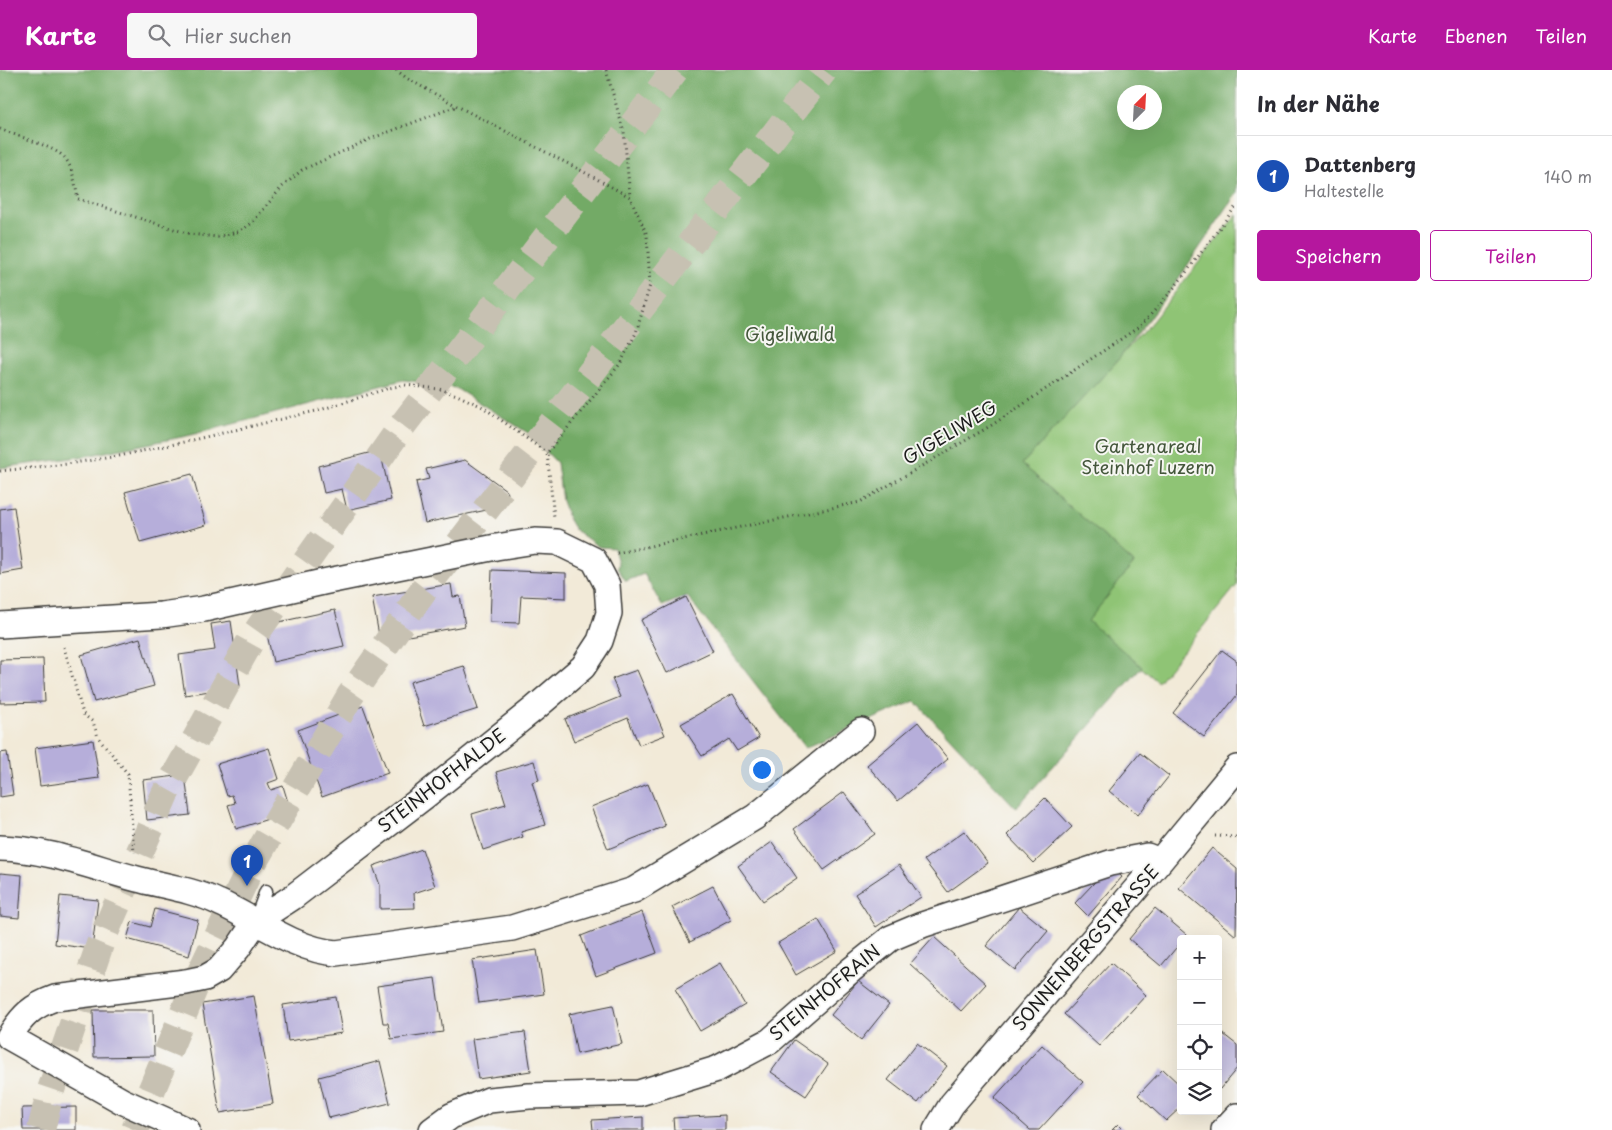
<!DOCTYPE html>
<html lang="de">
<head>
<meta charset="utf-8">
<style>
  body { margin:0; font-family:"Playpen Sans",sans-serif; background:#f7f7f7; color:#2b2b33 }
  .controls { position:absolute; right:15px; bottom:15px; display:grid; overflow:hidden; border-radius:5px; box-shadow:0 5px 20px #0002 }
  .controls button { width:45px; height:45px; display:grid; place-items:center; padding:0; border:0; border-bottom:1px solid #e1e1e2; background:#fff; color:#2b2b33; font:25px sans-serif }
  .compass { position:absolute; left:1117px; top:15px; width:45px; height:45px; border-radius:50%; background:#fff; box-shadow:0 5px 20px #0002; rotate:24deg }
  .you { position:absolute; left:761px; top:699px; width:18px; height:18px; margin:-12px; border:4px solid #fff; border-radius:50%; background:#1a73e8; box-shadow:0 0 0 8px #1a73e833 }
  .badge { display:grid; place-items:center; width:32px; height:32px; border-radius:50%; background:#b5179e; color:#fff; font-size:16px; font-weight:700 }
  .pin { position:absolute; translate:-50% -41px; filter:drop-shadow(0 1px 2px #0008) }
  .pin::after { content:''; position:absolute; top:26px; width:18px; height:15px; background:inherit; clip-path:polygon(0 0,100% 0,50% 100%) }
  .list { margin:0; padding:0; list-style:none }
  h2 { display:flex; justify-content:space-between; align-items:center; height:65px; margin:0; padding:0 20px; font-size:21px }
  h2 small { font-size:16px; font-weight:400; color:#7c7c81 }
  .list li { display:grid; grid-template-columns:32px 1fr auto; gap:15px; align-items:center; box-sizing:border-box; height:80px; padding:0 20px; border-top:1px solid #e1e1e2 }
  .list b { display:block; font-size:19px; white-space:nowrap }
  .list p { margin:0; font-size:16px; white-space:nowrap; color:#7c7c81 }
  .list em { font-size:16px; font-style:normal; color:#7c7c81 }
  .actions { display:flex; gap:10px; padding:15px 20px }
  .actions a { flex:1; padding:11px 0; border:1px solid #b5179e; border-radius:5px; text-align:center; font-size:18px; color:#b5179e }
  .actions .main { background:#b5179e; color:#fff }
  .icon { flex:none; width:28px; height:28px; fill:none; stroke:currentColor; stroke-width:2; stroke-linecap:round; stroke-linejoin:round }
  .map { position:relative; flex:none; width:1237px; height:1060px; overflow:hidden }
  header { display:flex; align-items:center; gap:30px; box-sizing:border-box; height:70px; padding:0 25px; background:#b5179e; color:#fff }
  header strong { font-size:24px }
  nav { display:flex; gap:28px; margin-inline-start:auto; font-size:18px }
  .search { width:350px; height:45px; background:#f7f7f7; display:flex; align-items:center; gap:12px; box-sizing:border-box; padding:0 18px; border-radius:5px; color:#7c7c81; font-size:19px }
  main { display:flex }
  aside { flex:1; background:#fff }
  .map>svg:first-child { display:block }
</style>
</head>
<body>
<header>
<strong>Karte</strong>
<div class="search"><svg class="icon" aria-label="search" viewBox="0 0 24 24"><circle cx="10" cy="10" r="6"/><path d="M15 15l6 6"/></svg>Hier suchen</div>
<nav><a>Karte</a><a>Ebenen</a><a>Teilen</a></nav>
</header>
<main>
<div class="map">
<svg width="1237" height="1060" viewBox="0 0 1237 1060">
  <rect width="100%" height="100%" fill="#f6f6f2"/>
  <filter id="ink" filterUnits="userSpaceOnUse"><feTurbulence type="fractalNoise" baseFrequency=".02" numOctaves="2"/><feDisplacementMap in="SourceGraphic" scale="10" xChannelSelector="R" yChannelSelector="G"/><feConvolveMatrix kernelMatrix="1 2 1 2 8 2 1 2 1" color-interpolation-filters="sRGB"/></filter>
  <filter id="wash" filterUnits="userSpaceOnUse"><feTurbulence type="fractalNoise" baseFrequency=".0096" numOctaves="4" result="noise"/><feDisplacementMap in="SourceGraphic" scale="20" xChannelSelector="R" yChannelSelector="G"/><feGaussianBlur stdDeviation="1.12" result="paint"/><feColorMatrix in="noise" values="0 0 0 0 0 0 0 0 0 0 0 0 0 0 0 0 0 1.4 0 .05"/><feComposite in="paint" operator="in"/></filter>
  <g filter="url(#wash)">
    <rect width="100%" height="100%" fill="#f2ead8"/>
    <path fill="#8fc475" stroke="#567048" d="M1237,144V515L1158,612L1087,551L1134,493L1022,394L1150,254Z"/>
    <path fill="#73aa66" stroke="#486341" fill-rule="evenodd" d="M0,0H1237V123L1170,221L1118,290L1022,394L1134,493L1088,551L1142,597L1016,738L915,631L805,678L687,526L662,536L644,504L626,511L617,498L618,493L614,478L599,477L575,460L569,450L562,431L557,393L528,363L457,319L443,315L403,310L187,366L86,386L0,398ZM1124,22H1154V52H1124Z"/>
    <g id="blocks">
      <path fill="#b6aeda" d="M380,380L391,430L347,440L342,419L324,423L318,396Z
        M465,390L506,420L508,423L505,433L501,437L425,453L416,412L429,409L426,399Z
        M192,404L206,455L140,473L125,422Z
        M14,437L23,500L0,504V439Z
        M492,500L566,503V528L521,526L519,553L490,552Z
        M451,514L453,527L460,526L465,556L380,571L372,527Z
        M686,527L713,581L667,603L641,550Z
        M335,540L344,576L273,592L265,555Z
        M231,551L240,616L185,625L179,585L215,580L211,554Z
        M140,568L154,616L94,632L81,585Z
        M1222,580L1237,591V625L1204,667L1173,643Z
        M43,589L45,632L0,633V590Z
        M464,596L478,639L424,656L410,612Z
        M637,600L665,665L639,675L628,648L574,671L565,649L620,627L612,609Z
        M733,624L759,668L737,681L729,669L702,686L681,654Z
        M363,636L388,703L322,727L298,660Z
        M918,652L948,689L898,731L867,695Z
        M93,670L99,708L40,716L35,678Z
        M269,678L279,709L268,713L271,720L283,716L291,742L236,759L228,735L235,733L232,725L227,726L217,694Z
        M7,682L13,725L0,727V683Z
        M1140,683L1169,706L1138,745L1109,721Z
        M534,691L539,710L532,712L545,755L521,762L523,767L483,780L472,744L506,734L496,702Z
        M185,705L190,745L147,750L143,710Z
        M648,714L665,756L608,779L591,737Z
        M844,722L875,764L824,800L794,759Z
        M1045,728L1072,757L1034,793L1007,765Z
        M964,761L988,793L948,822L924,790Z
        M772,772L797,808L763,831L738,796Z
        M1212,778L1237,799L1236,866L1179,818Z
        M422,779L435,816L414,823L415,838L380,839V815L373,796Z
        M899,795L921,827L876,857L855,824Z
        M1110,796L1122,807L1088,846L1075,833Z
        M0,803L22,805L19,848L0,846Z
        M713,816L731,850L690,872L672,837Z
        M60,826L98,830L92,879L55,874Z
        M1019,837L1048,861L1015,900L986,876Z
        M1155,838L1187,865L1184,869H1181V872L1161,896L1129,869Z
        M155,839L198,850L189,886L127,869L132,852L150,857Z
        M642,842L657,883L596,906L581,866Z
        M818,849L837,881L796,905L778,873Z
        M934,867L986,914L961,941L910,894Z
        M537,880L544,924L479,933L472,890Z
        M720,893L745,935L700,961L675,919Z
        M1111,893L1146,925L1099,976L1064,944Z
        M435,908L443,962L391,969L388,953H383L377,916Z
        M858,911L889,935L861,970L831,945Z
        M254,926L273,1034L220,1043L202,934Z
        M336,927L342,963L288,971L283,935Z
        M613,935L622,974L577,984L569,944Z
        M93,940H153L154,986L94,987Z
        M1218,960L1237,975V998L1220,1019L1218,1018Z
        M525,962L531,1001L478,1009L472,969Z
        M794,970L828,994L806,1026L771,1002Z
        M917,973L947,996L918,1033L888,1010Z
        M1042,975L1083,1012L1039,1060H1030L994,1028Z
        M380,991L390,1033L329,1048L319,1007Z
        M1163,999L1181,1016V1037L1166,1051L1138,1025Z
        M76,1037V1060H23L22,1038Z
        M725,1045V1060H674L673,1048Z
        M643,1047V1060H593L592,1050Z
        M1118,1054L1124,1060H1112Z"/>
    </g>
  </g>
  <g filter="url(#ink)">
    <use href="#blocks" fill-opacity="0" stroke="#3c3b38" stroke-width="1"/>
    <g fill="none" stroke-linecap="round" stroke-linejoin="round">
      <path stroke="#c7c1b2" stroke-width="28" stroke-dasharray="28 14" stroke-linecap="butt" d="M41,1060L50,1023L100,874L165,724L251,570L399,360L675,0
        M135,1060L200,904L253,793L350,626L423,521L824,0"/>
      <g stroke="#3c3b38" stroke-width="15">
        <path id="service" d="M257,846L266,821"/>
      </g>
      <g stroke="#3c3b38" stroke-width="28">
        <path id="minor" d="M0,555L161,545L204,539L323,512L496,477L535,471L557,472L594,490L607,515L609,543L600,571L583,597L535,638L425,726L293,827L256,851L238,878L219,900L205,908L186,912L55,928C32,936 22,946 9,967
          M0,778C47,779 92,797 137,809C164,816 193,820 218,832C256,849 295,880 336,883L512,858L634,820L755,747L861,661
          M9,967L122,1031L187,1060
          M432,1060L451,1046L489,1030L529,1026L639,1023L717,999L770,971L851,900L891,868L922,855L1110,793L1147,786L1160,791
          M936,1060L952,1034L1160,791L1237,698
          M1224,1060L1237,1046"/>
      </g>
      <path stroke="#3c3b38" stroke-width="3" stroke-dasharray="1 4" stroke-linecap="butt" d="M396,0L408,9L457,36L584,102L630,127L647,165L650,215L636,263L620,294L547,383L554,447
        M606,0L624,62L630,127
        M0,59C14,65 56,77 65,88C74,100 75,115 78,129L190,164L218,167L240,161L252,153L282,117L302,100L370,69L457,36
        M0,401L67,394L119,386L184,372L320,340L389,318L405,315L439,319L457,325L483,337L547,383
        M617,483L860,432L992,355L1139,257C1176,220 1205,176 1237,135
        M64,577L83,644L93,652L98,667L128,704L134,783
        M1215,766L1237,767"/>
      <use href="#service" stroke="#fff" stroke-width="12"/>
      <use href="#minor" stroke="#fff" stroke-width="25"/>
    </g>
  </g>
  <g text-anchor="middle" stroke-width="4" stroke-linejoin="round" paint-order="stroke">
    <g font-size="18" fill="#44573b" stroke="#f6f6f2">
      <text x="790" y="271">Gigeliwald</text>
      <text x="1148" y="383">Gartenareal<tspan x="1148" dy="21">Steinhof Luzern</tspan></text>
    </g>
    <g font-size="18" fill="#1c1c1c" stroke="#f6f6f2">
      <text transform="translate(950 363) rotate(-31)" y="6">GIGELIWEG</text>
      <text transform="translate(442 711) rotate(-38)" y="6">STEINHOFHALDE</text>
      <text transform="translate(1086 878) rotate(-49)" y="6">SONNENBERGSTRASSE</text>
      <text transform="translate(825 923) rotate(-40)" y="6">STEINHOFRAIN</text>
    </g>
  </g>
</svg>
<div class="controls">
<button>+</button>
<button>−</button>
<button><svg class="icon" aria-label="locate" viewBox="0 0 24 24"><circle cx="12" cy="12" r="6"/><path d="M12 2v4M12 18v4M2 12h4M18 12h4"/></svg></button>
<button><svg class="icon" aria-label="layers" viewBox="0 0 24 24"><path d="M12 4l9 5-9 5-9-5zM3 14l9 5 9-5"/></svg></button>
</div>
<svg class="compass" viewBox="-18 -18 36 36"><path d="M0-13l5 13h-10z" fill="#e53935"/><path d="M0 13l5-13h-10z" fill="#7c7c81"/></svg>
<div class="you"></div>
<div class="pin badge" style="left:247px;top:816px;background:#1a4fb4">1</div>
</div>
<aside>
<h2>In der Nähe<small></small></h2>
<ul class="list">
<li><span class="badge" style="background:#1a4fb4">1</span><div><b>Dattenberg</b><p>Haltestelle</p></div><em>140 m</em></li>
</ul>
<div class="actions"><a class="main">Speichern</a><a>Teilen</a></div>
</aside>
</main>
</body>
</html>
